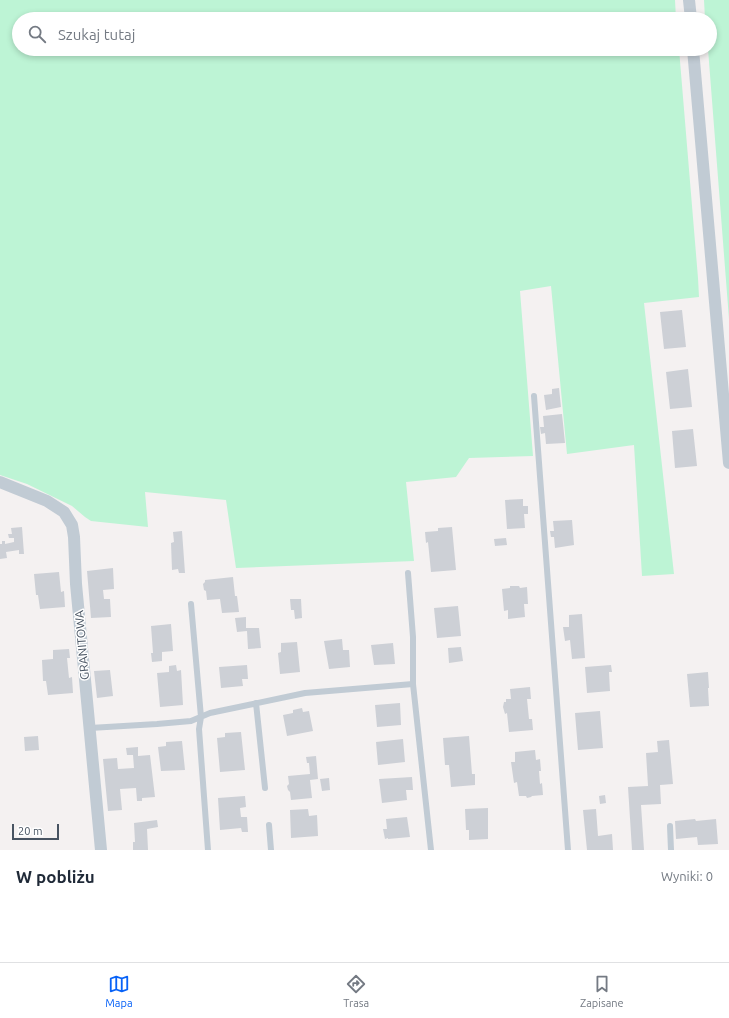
<!DOCTYPE html>
<html lang="pl">
<head>
<meta charset="utf-8">
<style>
  body { margin:0; font-family:Ubuntu,sans-serif; background:#f6f6f7; color:#1f2937 }
  .scale { position:absolute; left:12px; bottom:10px; width:47px; box-sizing:border-box; padding-left:4px; border:2px solid #475361; border-top:0; font-size:11px; line-height:14px; white-space:nowrap; color:#475361; -webkit-text-stroke:3px #fff; paint-order:stroke }
  .list { margin:0; padding:0; list-style:none }
  h2 { display:flex; justify-content:space-between; align-items:center; height:52px; margin:0; padding:0 16px; font-size:17px }
  h2 small { font-size:13px; font-weight:400; color:#747a83 }
  .icon { flex:none; width:22px; height:22px; fill:none; stroke:currentColor; stroke-width:2; stroke-linecap:round; stroke-linejoin:round }
  .map { position:relative; flex:none; width:729px; height:850px; overflow:hidden }
  .search { position:absolute; background:#fff; box-shadow:0 2px 6px #0003; left:12px; right:12px; top:12px; height:44px; display:flex; align-items:center; gap:10px; box-sizing:border-box; padding:0 14px; border-radius:22px; color:#747a83; font-size:15px }
  .sheet { height:112px; background:#fff }
  nav { display:flex; justify-content:space-around; align-items:center; box-sizing:border-box; height:56px; border-top:1px solid #e0e1e3; background:#fff; font-size:11px; color:#747a83 }
  nav a { display:grid; justify-items:center; gap:2px }
  nav .on { color:#0862f7 }
  .map>svg:first-child { display:block }
</style>
</head>
<body>
<div class="map">
<svg width="729" height="850" viewBox="0 0 729 850">
  <rect width="100%" height="100%" fill="#f4f1f1"/>
  <path fill="#bdf4d5" d="M0,0H675L676,19H19V49H679L698,278L699,297L644,303L674,574L642,576L634,445L567,454L551,286L520,291L533,456L469,458L456,477L406,482L414,561L236,568L226,500L145,492L148,527L91,521L85,517L72,506L27,484L0,475Z
    M704,0H729V319L708,49H710V19H705Z"/>
  <path fill="#cdd0d6" d="M682,310L686,347L664,349L660,312Z
    M688,369L692,407L670,409L666,372Z
    M559,388L561,407L546,410L544,395L552,394V389Z
    M562,414L565,443L546,444L545,433L541,434L540,427H544L543,416Z
    M693,429L697,466L675,468L672,431Z
    M523,499V506H528V514H524L525,528L507,529L505,500Z
    M572,520L574,545L555,548L554,537H551L550,531H554L553,521Z
    M22,527L24,554H19V550L6,552L7,558L0,559V544H2V541H5V544L14,542V538H9L8,534H12L11,528Z
    M452,527L456,570L431,572L428,542L426,543L425,532L438,531V528Z
    M182,531L185,573H179L178,569L172,570L171,543L174,542L173,532Z
    M506,538L507,545L495,546L494,539Z
    M113,568L114,589L103,590L104,599H110L111,617L91,618L87,571Z
    M59,572L61,592L64,591L65,607L40,609L38,595H36L34,574Z
    M233,577L235,596H237L239,612L222,613L220,599L207,600L206,591L204,590L203,584L205,582V580Z
    M510,586H519L520,588L527,587L528,604H524L525,617L508,619V610L504,611L502,589L510,588Z
    M290,599H301L302,618L295,619L294,610H291Z
    M458,606L461,636L437,638L434,608Z
    M582,614L585,658L572,659L570,640L565,641L563,627H569V615Z
    M246,617V628H259L261,648L248,649L247,631L237,632L235,618Z
    M171,624L173,651L162,652V661L152,662L151,653H153L151,626Z
    M342,639L343,650H349L350,667L329,669L324,641Z
    M297,642L300,672L280,674L278,653L281,652V643Z
    M393,643L395,664L374,665L371,645Z
    M461,647L463,661L449,663L448,648Z
    M69,649L70,658H67L69,678L72,677L73,693L48,695L46,681H43L42,660L53,659V650Z
    M176,665L177,671L181,670L183,705L160,707L157,673L169,672V666Z
    M247,665L248,679H242L243,686L221,688L219,667Z
    M611,665L612,672H609L610,691L587,693L585,667Z
    M110,670L113,696L97,698L94,671Z
    M708,672L709,688H708L709,706L690,707L687,674Z
    M530,687L531,699H527L529,719H532L533,730L509,732L507,713L505,714L503,707L504,702H506V699H511L510,689Z
    M400,703L401,725L377,727L375,705Z
    M302,708L303,712L309,711L313,731L287,736L283,715L293,713V710Z
    M600,711L603,748L578,750L575,713Z
    M241,732L245,770L220,772L217,738L225,737V733Z
    M38,736L39,750L25,751L24,737Z
    M469,736L472,774H475V785L451,787L449,765H445L443,738Z
    M403,739L405,762L378,765L376,742Z
    M669,740L673,784L660,785L661,804L641,805L644,850H632L628,787L648,786L646,753L658,752L657,741Z
    M182,741L185,770L161,771L158,747L166,746V742Z
    M138,747V756L150,755L155,797L142,798V801H137L136,788L120,789L122,810L108,811L103,759L117,758L118,769L134,768L133,755H127L126,748Z
    M535,750L536,760L540,759L541,771H539L540,784L542,783L543,795L532,796L531,797L527,798L526,796H519L517,782L514,783L511,762H515V752Z
    M316,756L318,779L310,780L312,798L291,800L290,792L288,790L287,786L289,784L288,776L310,774L309,763H307L306,757Z
    M412,777L413,790H406L407,800L382,803L379,779Z
    M329,778L330,790L322,791L320,779Z
    M605,795L606,803L600,804L599,796Z
    M245,796L246,807L240,808L241,817H247L248,832H242L241,828L220,830L218,798Z
    M488,808V839L469,840V830H466L465,809Z
    M308,809L309,816L317,815L318,836L291,838L290,810Z
    M596,809L598,836L612,834L613,850H587L583,810Z
    M407,817L410,837L388,839V838L385,839L383,829H387L386,819Z
    M695,819L696,821L716,819L718,844L698,845L697,837L676,839L675,821Z
    M157,820L158,827L147,829L148,850H133V842H135L134,823Z"/>
  <g fill="none" stroke-linecap="round" stroke-linejoin="round">
    <path stroke="#c1cbd4" stroke-width="6" d="M534,396L568,850
      M408,573L413,637V684
      M191,604L201,717L199,729L208,850
      M256,703L265,788
      M90,728L157,724L191,721L210,713L305,693L413,684L431,850
      M269,825L271,850
      M670,826L671,850"/>
    <path stroke="#c1cbd4" stroke-width="12" d="M689,0L691,19
      M693,49L729,463
      M0,482L47,501L64,512L72,525L74,537L76,584L101,850"/>
  </g>
  <g text-anchor="middle" stroke-width="3" stroke-linejoin="round" paint-order="stroke">
    <g font-size="12" fill="#475361" stroke="#fff">
      <text transform="translate(82 645) rotate(-95)" y="4">GRANITOWA</text>
    </g>
  </g>
</svg>
<div class="scale">20 m</div>
<div class="search"><svg class="icon" aria-label="search" viewBox="0 0 24 24"><circle cx="10" cy="10" r="6"/><path d="M15 15l6 6"/></svg>Szukaj tutaj</div>
</div>
<section class="sheet">
<h2>W pobliżu<small>Wyniki: 0</small></h2>
<ul class="list">
</ul>
</section>
<nav>
<a class="on"><svg class="icon" aria-label="map" viewBox="0 0 24 24"><path d="M3 6l6-2 6 2 6-2v14l-6 2-6-2-6 2zM9 4v14M15 6v14"/></svg>Mapa</a>
<a><svg class="icon" aria-label="directions" viewBox="0 0 24 24"><path d="M12 3l9 9-9 9-9-9zM9 14v-3h6M13 9l2 2-2 2"/></svg>Trasa</a>
<a><svg class="icon" aria-label="saved" viewBox="0 0 24 24"><path d="M7 4h10v16l-5-4-5 4z"/></svg>Zapisane</a>
</nav>
</body>
</html>
